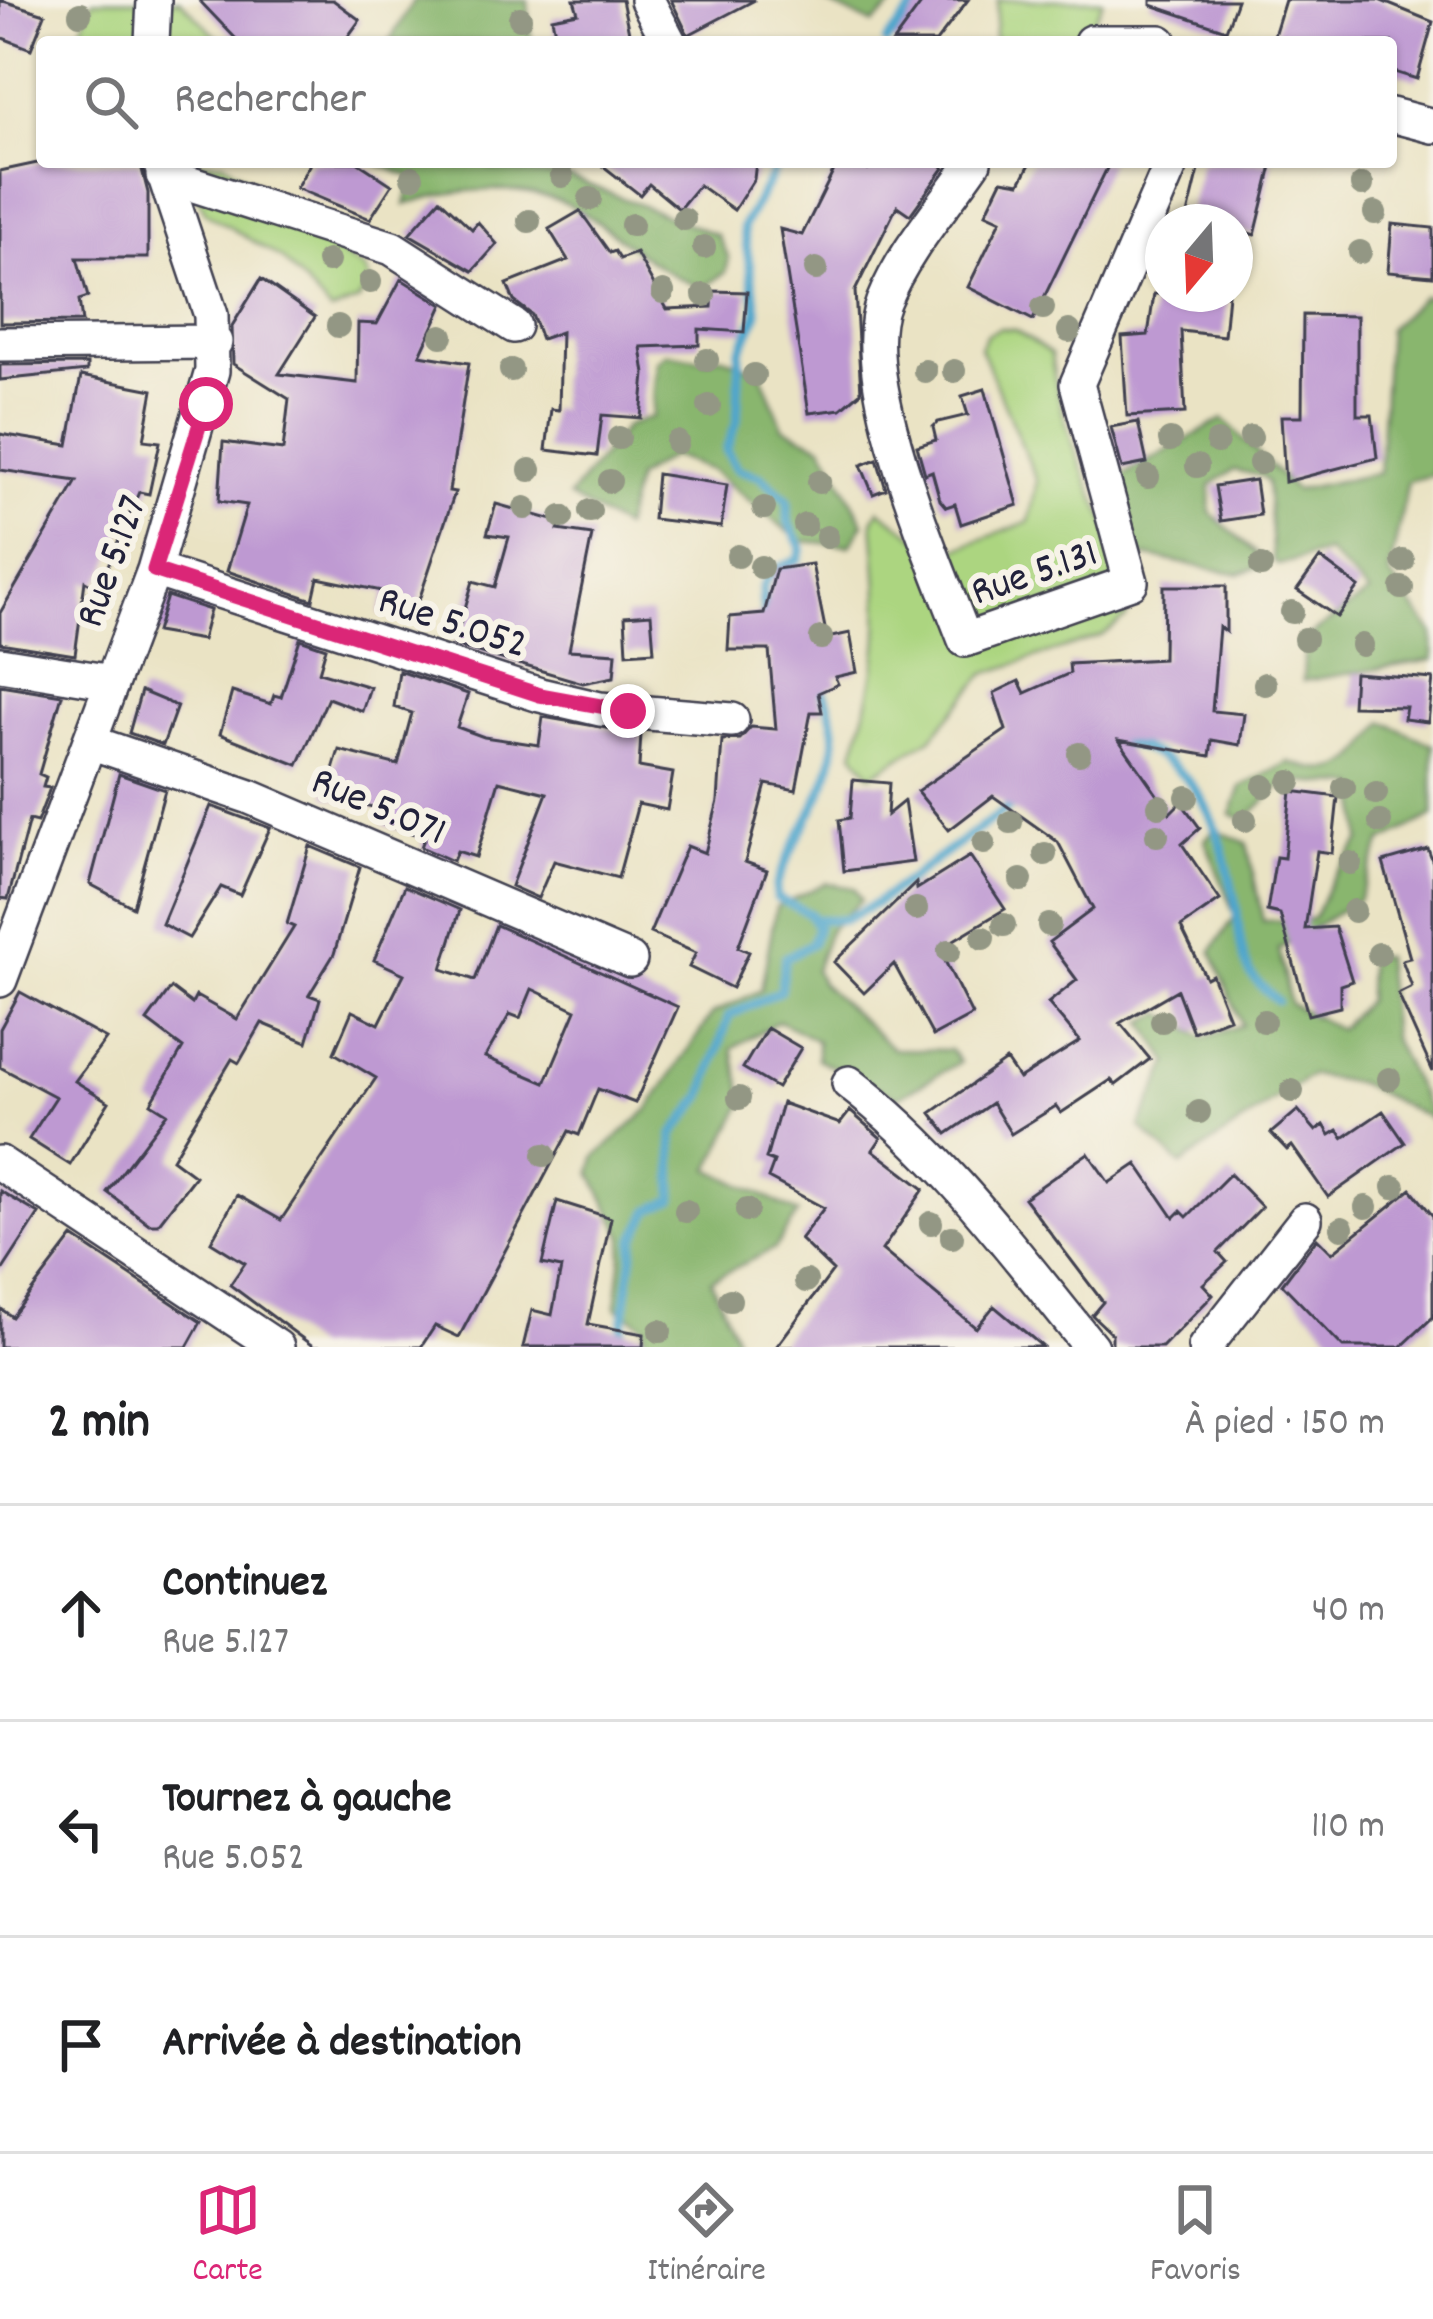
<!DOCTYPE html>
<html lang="fr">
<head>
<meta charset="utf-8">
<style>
  body { margin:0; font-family:Dekko,sans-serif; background:#f6f6f6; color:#202124 }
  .compass { position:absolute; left:1145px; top:204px; width:108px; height:108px; border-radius:50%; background:#fff; box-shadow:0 3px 9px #0004; rotate:199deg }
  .stop { position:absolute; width:36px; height:36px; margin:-27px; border:9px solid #db2777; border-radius:50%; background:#fff }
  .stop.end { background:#db2777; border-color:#fff; box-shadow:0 3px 12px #0008 }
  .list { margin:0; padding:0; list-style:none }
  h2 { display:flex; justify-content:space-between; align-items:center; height:156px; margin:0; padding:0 48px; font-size:51px }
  h2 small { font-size:39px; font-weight:400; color:#757577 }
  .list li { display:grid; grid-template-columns:78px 1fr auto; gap:36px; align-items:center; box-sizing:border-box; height:216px; padding:0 48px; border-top:3px solid #e0e0e0 }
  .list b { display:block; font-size:45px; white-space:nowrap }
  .list p { margin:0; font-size:39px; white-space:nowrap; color:#757577 }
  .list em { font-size:39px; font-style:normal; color:#757577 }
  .icon { flex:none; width:66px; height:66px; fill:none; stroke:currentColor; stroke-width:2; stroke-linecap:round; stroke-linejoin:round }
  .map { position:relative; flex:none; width:1433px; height:1347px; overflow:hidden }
  .search { position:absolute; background:#fff; box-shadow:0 3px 9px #0004; left:36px; right:36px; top:36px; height:132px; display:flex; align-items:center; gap:30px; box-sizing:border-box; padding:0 42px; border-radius:12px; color:#757577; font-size:45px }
  .sheet { height:804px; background:#fff }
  nav { display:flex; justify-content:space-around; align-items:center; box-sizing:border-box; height:168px; border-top:3px solid #e0e0e0; background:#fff; font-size:33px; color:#757577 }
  nav a { display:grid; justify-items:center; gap:6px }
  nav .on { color:#db2777 }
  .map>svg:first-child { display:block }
</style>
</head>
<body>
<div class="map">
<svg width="1433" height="1347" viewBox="0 0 1433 1347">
  <rect width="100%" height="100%" fill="#f7f3e8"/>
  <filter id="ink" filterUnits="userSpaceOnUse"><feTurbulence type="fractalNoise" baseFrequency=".00833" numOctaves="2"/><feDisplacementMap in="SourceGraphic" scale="24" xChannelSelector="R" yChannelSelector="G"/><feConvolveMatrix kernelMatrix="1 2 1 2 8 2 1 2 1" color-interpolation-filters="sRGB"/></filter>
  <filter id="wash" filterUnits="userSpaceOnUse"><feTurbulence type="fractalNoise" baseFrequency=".004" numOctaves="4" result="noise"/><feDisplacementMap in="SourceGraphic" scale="48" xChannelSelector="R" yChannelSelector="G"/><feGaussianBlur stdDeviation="2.7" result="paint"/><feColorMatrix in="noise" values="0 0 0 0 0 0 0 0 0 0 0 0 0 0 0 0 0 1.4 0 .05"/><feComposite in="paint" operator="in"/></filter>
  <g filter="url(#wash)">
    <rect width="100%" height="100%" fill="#eae3c4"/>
    <path fill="#acd580" stroke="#677c5e" stroke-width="3" d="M93,0H180L222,42H76Z
      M998,0H1103C1084,58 1046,42 994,42Z
      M179,162H223L277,197L317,239L365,270L370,282L358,301L331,312L282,259L206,213Z
      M1000,328L1015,330L1051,354C1060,437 1105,518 1139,593L1125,619L1101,636L985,674L931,738L871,775L854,752C884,656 881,620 873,521L879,509L915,536L956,549L1029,522L1037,481L980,347L987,334Z"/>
    <path fill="#89b66e" stroke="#566c54" stroke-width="3" d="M414,0H528L531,42H389Z
      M819,0H900L873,24Z
      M372,162H482L493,169L571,178L717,235L729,258L726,272L703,288C654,272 621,235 577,209C528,182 455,187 405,205L412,177Z
      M1423,296L1433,300V475L1408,481L1389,575L1433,633V660L1303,681L1305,639L1369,593L1327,552L1278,565L1273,560L1267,482L1262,476L1234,470L1211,485L1210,512L1263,559L1261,566L1239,574L1138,555L1117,479L1223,419L1295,490L1379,473L1388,329Z
      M666,353L707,360L720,355L761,372L783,427L823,446L864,523L850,545L800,541L711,470L671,456L636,478L623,528L569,497L626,426L652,417L656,362Z
      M1384,722L1433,745V816L1382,842L1358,900L1279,949L1290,1004L1339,1029L1367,1000L1368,954L1384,957L1392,1037L1433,1120L1358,1083L1311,1075L1181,1165L1140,1127L1169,1063L1144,1022L1162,1013L1204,1038L1242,1025L1212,951L1235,916L1205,840L1214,829L1247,843L1263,921L1313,919L1331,880L1361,841L1358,786L1286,781L1245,820L1231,814L1241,787L1289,762C1343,780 1354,766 1384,722Z
      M826,883L854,888L861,900L829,930L815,970L821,983L893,1049L950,1050L960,1062L898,1097L817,1059V1041L779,1021L732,1048L745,1101L710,1169L798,1213L775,1248L711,1280L740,1347H644L645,1326L616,1307L624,1237L591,1173L595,1158L649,1109L712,1014L761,990L776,907Z"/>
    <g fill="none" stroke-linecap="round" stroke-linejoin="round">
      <path stroke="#4fa6cc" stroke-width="9" d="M886,42L922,0
        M766,624C757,582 762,573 799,559L802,548L788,521V500L760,476L737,469L726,450L737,421L740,351L758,313L743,227L779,162
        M1109,739C1200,757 1218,819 1235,901C1240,925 1238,953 1251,974C1257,984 1269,992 1277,1001
        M815,919L844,920L875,904L1015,803
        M620,1347L635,1238L650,1210L674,1199L673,1135L703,1096L729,1016L780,991L785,958L812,943L817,927L810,914L777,898L776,887C800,813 865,762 818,681"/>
    </g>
    <g id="blocks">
      <path fill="#be99d2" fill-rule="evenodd" d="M0,0L45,14L31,49L0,37Z
        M199,0H333L360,20L344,42H239Z
        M574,0H622L631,42H557L552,18L578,13Z
        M671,0H755L688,35Z
        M924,0H968L936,42H893Z
        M1151,0H1237L1226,30L1151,5Z
        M1285,0H1379L1433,22L1417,79L1391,71V42H1272Z
        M42,162H140L148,193V258H77L88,297L79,300L82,322L0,323V171Z
        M311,162H357L392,185L370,219L296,188Z
        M598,162H756L754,179L734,210L699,185L679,209L649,184L640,195Z
        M838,162H860L868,170L879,162H938L944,168L910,215L897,206L855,291L861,392L841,409L809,413L780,229L802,235Z
        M1031,162H1110L1033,320L968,287L1001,220L986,213L1002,180L1020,183Z
        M1201,162H1273L1255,235L1235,229V222L1188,215Z
        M440,199L472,229L478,222L497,244L473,271L409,234Z
        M580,211L610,253L615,251L620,259L636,253L667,309L712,307L713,291L747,292L744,332L699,329V345L641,347L645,374L641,418L602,415L597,456L546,450L551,409L559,410L561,332L541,339L532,315L514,301L507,284L568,260L549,229Z
        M1392,224L1433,228V276L1388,272Z
        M261,279L315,317L279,374L357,383L358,323L377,324L401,279L443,305L420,355L469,363L449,491L455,492L411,624L379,614L386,592L318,578L313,600L227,571L247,505L219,501L223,442L283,450L289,399L233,364L232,326Z
        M1154,294H1228L1224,336L1181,331L1185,413L1127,416L1122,337L1148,335Z
        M1303,315L1357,316V415H1372L1377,458L1285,482L1281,416H1302Z
        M87,364V371L0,380V365Z
        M81,376L153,390L144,440L160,442L149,494L139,492L106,570L94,586L85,581L75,655L0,643V613L77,481L0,470V434L68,445Z
        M985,389L1018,505L961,524L955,504L946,507L940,500L932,471L925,474L917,446L936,440L933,427L938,422L968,415L962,396Z
        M1138,422L1147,463L1122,468L1111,427Z
        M877,459L886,489L873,494L861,465Z
        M657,474L727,485L721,527L653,519Z
        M1255,480L1260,515L1221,521L1215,486Z
        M496,504L560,522L558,530L592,535L569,650L616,653L614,677L583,683L454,645L473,581L495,587L509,537L487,534Z
        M1320,558L1359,587L1337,617L1297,590Z
        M812,564L827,638L850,633L857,672L835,677L838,684L818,693L822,712H811L796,790L766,784L745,862L767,870L738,947L749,952L732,988L689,967L696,953L650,933L687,846L705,853L718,801L722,740L740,739L751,727L776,729L769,650H728L730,617L764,614L776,569Z
        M1164,586H1226V632L1219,627L1212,711L1244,714L1240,745L1212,740L1210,756L1119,740L1170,813L1181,802L1200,828L1182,844L1220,900L1181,927L1206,978L1212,975L1229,1018L1193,1032L1177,990L1120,1023L1150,1059L1116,1085L1111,1080L1061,1113L1056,1106L1011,1134L992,1103L947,1134L931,1113L1006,1060L1019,1079L1080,1041L1048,1003L1077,980L1049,942L1093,909L1058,842L993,796L949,830L917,791L1006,730L994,693L1019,681L1025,693L1070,673L1069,664L1163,659Z
        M167,596L210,610L202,640L156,632Z
        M651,614L654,651L627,653L625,616Z
        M300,639L326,648L319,672L370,687L362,711L328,698L298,765L220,734L232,692L271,704L274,695L281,697Z
        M399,671L468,694L457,727L484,737L539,745L543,717L641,734L639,767L673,773L667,810L638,804L618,878L554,861L538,898L511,886L547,793L499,781L476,857L457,851L453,861L421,847L425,837L382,824L386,810L325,796L339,750L398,765L412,713L394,707Z
        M1354,673L1433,679L1428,722L1404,719L1406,707L1352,706Z
        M0,685L62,695L39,774L46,777L43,787L50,788L37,822L29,820L8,899L0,898Z
        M141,691L177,706L163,745L129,733Z
        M119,774L165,790L133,907L90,884Z
        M853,780L889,783L887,815L904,801L913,862L844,871L839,820L850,818Z
        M1291,791L1338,797L1332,853L1317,851L1305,929L1335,927L1352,981L1340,985V1007L1308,1015L1280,914L1267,911L1276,857L1284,858Z
        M211,806L270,828L240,895L221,887L189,938L162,924Z
        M310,846L360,867L334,954L309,995L320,999L307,1042L262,1023L239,1063L232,1059L172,1159L195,1176L158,1224H149L107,1192L167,1113L151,1103L183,1048L147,1021L171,988L192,1004L196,996L237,1019L294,927L287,924Z
        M1428,849L1433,863V1072L1398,994L1412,987L1402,960L1410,958L1383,862Z
        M970,856L1005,909L939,949L972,1015L933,1036L894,964L864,993L834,962L916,883L917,889Z
        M405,886L460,910L442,969L475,980L496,925L678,1007L635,1103L598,1089L579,1135L569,1131L459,1337L435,1326L421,1347H314L230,1285L245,1263L211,1242L237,1195L281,1220L376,1078L334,1053L352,1011L379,1024L404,974L374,960ZM532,989L576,1010L545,1083L485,1057L510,1014L520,1018Z
        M20,992L106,1039L75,1081L109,1102L70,1165L29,1139L56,1097L0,1067V1029Z
        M767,1028L801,1048L777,1088L743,1068Z
        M782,1103L840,1124L850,1111L881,1138L873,1150L924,1189L882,1250L976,1328L994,1306L1043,1347H776L833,1271L800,1239L824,1208L768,1178L774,1162L766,1159Z
        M1298,1110L1316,1131L1324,1125L1330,1135L1338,1130L1343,1138L1383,1111L1405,1143L1328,1197L1292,1146L1287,1150L1271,1133Z
        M1088,1153L1109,1183L1137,1164L1174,1218L1181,1211L1187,1217L1230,1174L1262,1207L1218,1252L1227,1262L1203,1284L1213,1295L1162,1347H1112V1334L1092,1315L1103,1302L1024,1198Z
        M1411,1189L1433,1216V1317L1401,1347H1343L1282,1284L1317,1238L1332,1253Z
        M0,1191L39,1214L0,1274Z
        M557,1201L611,1218L588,1324L644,1334L643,1347H523L532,1310L552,1315L561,1268L542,1264Z
        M73,1237L201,1322L187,1347H0V1308L12,1317Z"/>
    </g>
  </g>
  <g filter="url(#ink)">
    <use href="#blocks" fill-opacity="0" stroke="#403f50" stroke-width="3"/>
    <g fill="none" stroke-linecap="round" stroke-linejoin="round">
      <g stroke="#403f50" stroke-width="38">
        <path id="minor" d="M647,0L669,42
          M152,42L154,0
          M1091,42H1160
          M1391,115L1433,126
          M974,162C944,206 903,252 883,302C853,376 937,566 965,640L1131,582L1077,384L1172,162
          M163,175L392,248L514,326
          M0,344L215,342
          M154,570L540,695L600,709L732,720
          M0,664L112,682
          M90,742L250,797L630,960
          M0,980L154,570L212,371L211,315L160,162
          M849,1083C945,1157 1015,1254 1091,1347
          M0,1163L277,1347
          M1205,1347L1305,1220"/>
      </g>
      <use href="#minor" stroke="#fff" stroke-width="33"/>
    </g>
    <g fill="#939784">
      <circle cx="80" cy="14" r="12"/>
      <circle cx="520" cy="18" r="12"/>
      <circle cx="562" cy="176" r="12"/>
      <circle cx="412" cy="177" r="12"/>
      <circle cx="1362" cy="185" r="12"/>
      <circle cx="590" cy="199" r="12"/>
      <circle cx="1375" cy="213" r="12"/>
      <circle cx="684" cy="219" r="12"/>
      <circle cx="529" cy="221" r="12"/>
      <circle cx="632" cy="225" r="12"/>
      <circle cx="704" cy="247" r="12"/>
      <circle cx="1360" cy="252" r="12"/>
      <circle cx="328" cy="261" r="12"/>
      <circle cx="816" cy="269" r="12"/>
      <circle cx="370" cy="282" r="12"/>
      <circle cx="663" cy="292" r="12"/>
      <circle cx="704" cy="295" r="12"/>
      <circle cx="1043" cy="308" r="12"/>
      <circle cx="338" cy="326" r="12"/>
      <circle cx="1069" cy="331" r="12"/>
      <circle cx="442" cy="336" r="12"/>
      <circle cx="707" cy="360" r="12"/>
      <circle cx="511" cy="370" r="12"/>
      <circle cx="925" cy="371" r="12"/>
      <circle cx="954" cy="371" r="12"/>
      <circle cx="754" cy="375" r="12"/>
      <circle cx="709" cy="406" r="12"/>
      <circle cx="1251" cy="437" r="12"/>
      <circle cx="619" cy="438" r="12"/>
      <circle cx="1170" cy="440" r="12"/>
      <circle cx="677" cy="442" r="12"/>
      <circle cx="1217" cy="442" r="12"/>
      <circle cx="1260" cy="463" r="12"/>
      <circle cx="1197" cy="466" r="12"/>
      <circle cx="530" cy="470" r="12"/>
      <circle cx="1148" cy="477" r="12"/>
      <circle cx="610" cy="481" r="12"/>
      <circle cx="819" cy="482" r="12"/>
      <circle cx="525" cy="508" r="12"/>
      <circle cx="764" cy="508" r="12"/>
      <circle cx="590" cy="511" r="12"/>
      <circle cx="562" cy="517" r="12"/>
      <circle cx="805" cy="525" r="12"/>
      <circle cx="827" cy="537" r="12"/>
      <circle cx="738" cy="556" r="12"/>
      <circle cx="1403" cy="561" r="12"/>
      <circle cx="1261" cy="566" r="12"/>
      <circle cx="761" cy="567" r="12"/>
      <circle cx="1402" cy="588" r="12"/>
      <circle cx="1292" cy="612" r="12"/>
      <circle cx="821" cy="638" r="12"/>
      <circle cx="1305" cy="639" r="12"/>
      <circle cx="1362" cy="645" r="12"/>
      <circle cx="1265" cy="684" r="12"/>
      <circle cx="1079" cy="754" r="12"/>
      <circle cx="1290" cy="782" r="12"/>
      <circle cx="1264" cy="786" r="12"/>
      <circle cx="1344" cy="788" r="12"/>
      <circle cx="1376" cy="793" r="12"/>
      <circle cx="1187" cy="797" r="12"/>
      <circle cx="1159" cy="806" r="12"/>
      <circle cx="1245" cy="820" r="12"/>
      <circle cx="1011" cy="822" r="12"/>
      <circle cx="1380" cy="822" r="12"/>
      <circle cx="1157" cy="835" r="12"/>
      <circle cx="984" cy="843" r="12"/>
      <circle cx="1045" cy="854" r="12"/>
      <circle cx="1350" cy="863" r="12"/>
      <circle cx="1021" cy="880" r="12"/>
      <circle cx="916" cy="909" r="12"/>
      <circle cx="1354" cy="911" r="12"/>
      <circle cx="1004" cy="925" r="12"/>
      <circle cx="1049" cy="925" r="12"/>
      <circle cx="983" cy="938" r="12"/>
      <circle cx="949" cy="951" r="12"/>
      <circle cx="1379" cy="954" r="12"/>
      <circle cx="1162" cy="1021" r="12"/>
      <circle cx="1264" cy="1021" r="12"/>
      <circle cx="1389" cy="1079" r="12"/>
      <circle cx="1292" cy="1091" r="12"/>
      <circle cx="739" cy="1098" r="12"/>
      <circle cx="1199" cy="1112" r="12"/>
      <circle cx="544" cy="1155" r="12"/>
      <circle cx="1394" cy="1187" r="12"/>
      <circle cx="1366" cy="1207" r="12"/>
      <circle cx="747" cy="1210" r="12"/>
      <circle cx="686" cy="1211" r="12"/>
      <circle cx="931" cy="1223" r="12"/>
      <circle cx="1342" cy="1228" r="12"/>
      <circle cx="952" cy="1237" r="12"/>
      <circle cx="806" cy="1281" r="12"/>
      <circle cx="730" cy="1300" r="12"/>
      <circle cx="660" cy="1331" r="12"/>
    </g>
  </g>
  <g fill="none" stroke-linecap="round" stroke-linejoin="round" filter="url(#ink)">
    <path stroke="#db2777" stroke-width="15" d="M206,404L154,570L540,695L628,711"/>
  </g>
  <g text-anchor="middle" stroke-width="12" stroke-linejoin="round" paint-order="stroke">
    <g font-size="42" fill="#22223b" stroke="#f7f3e8">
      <text transform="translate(108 560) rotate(-70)" y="15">Rue 5.127</text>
      <text transform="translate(1033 569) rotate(-19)" y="15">Rue 5.131</text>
      <text transform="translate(454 619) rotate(18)" y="15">Rue 5.052</text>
      <text transform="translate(380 803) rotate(23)" y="15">Rue 5.071</text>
    </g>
  </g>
</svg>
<svg class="compass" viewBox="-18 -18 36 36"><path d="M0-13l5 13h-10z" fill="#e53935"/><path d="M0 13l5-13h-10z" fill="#757577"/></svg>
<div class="stop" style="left:206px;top:404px"></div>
<div class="stop end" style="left:628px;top:711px"></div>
<div class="search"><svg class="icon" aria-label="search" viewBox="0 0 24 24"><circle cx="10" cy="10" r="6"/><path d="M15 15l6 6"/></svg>Rechercher</div>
</div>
<section class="sheet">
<h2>2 min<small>À pied · 150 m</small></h2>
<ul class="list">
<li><svg class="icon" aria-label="ahead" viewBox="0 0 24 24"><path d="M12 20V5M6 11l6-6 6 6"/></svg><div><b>Continuez</b><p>Rue 5.127</p></div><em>40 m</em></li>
<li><svg class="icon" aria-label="left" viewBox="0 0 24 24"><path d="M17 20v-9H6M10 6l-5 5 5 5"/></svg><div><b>Tournez à gauche</b><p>Rue 5.052</p></div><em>110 m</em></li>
<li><svg class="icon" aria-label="arrive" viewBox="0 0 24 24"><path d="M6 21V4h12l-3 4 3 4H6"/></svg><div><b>Arrivée à destination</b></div></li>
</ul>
</section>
<nav>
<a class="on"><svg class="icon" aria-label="map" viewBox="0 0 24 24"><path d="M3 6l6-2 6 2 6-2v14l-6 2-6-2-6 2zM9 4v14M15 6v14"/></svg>Carte</a>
<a><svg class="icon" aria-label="directions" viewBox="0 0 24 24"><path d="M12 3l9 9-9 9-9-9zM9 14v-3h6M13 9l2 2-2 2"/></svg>Itinéraire</a>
<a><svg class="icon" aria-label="saved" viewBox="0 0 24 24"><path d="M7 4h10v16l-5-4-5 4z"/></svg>Favoris</a>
</nav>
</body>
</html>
